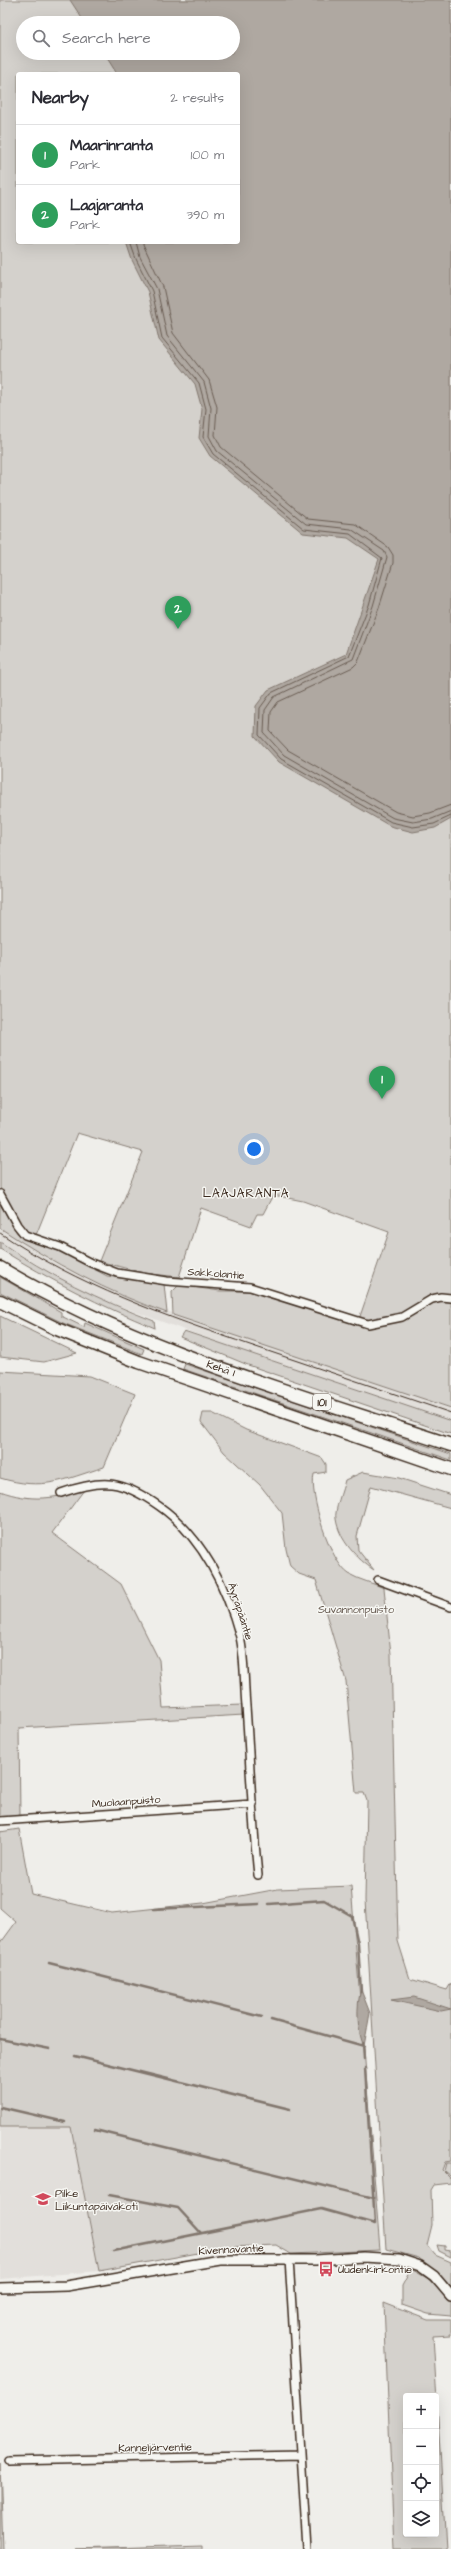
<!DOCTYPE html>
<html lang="en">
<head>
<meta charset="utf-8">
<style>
  body { margin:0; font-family:"Architects Daughter",sans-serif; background:#f2f2f3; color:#2b2b33 }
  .controls { position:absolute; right:12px; bottom:12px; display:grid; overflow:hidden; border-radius:4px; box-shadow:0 4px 16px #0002 }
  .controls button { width:36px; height:36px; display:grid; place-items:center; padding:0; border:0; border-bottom:1px solid #e1e1e2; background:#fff; color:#2b2b33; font:20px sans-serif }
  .you { position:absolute; left:254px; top:1149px; width:14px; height:14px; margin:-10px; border:3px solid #fff; border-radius:50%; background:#1a73e8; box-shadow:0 0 0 6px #1a73e833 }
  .badge { display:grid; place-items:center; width:26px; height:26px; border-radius:50%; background:#0b8043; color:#fff; font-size:13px; font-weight:700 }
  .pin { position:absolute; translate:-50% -33px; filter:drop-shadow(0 1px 2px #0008) }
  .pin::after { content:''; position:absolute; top:21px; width:14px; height:12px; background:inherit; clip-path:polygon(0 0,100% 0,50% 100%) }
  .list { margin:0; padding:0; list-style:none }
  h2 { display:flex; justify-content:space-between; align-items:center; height:52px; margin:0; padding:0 16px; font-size:17px }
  h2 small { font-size:13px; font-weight:400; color:#7c7c81 }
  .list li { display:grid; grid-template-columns:26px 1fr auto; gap:12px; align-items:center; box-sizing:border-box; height:60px; padding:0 16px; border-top:1px solid #e1e1e2 }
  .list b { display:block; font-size:15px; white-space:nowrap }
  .list p { margin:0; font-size:13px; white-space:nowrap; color:#7c7c81 }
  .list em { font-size:13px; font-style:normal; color:#7c7c81 }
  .icon { flex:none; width:22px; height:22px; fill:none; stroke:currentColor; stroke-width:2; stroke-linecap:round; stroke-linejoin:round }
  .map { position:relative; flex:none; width:451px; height:2549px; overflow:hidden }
  .search { position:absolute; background:#fff; box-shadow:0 4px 16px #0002; left:16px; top:16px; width:224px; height:44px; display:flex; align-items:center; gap:10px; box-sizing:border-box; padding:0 14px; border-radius:22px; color:#7c7c81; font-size:15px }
  .panel { position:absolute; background:#fff; box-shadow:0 4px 16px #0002; left:16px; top:72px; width:224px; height:172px; border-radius:4px }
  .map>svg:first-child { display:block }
</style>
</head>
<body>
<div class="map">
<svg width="451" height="2549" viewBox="0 0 451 2549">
  <rect width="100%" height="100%" fill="#efeeea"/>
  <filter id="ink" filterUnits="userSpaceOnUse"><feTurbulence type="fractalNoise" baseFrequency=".025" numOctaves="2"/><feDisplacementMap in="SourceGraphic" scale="8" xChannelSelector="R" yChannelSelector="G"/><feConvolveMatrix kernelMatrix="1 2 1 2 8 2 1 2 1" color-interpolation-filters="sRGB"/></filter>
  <g filter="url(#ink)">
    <path fill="#e2dfdb" d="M0,1228L50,1260L117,1294L451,1408V1421L220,1343L100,1299L59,1278L0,1242Z
      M71,2126L99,2271L0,2279V2127Z"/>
    <path fill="#d4d1cc" stroke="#887e75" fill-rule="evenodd" d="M0,0H451V1408L173,1315L172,1292L179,1285L220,1291H249L304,1306L357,1325L389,1232L303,1201L273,1195L263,1214H257L251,1226L201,1208L179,1277L143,1273L99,1261L143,1152L77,1133L36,1235L23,1230L0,1188ZM23,23H233V53H23ZM18,74H238V242H18Z
      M0,1204L17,1233L24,1238L64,1253L107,1276L164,1284L167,1313C107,1292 53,1263 0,1228Z
      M0,1242C48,1275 100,1300 154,1321L155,1328C101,1306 50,1280 0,1249Z
      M0,1277L61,1312V1316L84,1327L85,1323L144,1349L142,1354L63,1323L0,1292Z
      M0,1316L77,1353L44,1362L0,1357Z
      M184,1331L451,1421V1434L248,1365L180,1337Z
      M185,1364L451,1454V1460L183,1369Z
      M0,1371L90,1376L135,1394L104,1467C63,1480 44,1491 0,1478Z
      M203,1413H212L246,1430L322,1458L326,1464V1472L314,1474C309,1495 330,1562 349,1574C359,1580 373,1583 384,1588L391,1654L398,1941L410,1979L447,1990L451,1983V2161L445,2162L442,2170L451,2179V2183L434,2185L431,2190L432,2225L427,2245L435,2255L451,2262V2287L419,2258L386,2249L365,1900L367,1801L364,1793H356L346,1681L316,1580L299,1574L290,1566L286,1549L282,1513L260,1485L224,1452L201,1422Z
      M363,1472L399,1478L451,1495V1508L371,1486L357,1536L358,1550L374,1570C357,1559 339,1540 336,1519C334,1511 343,1489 345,1480Z
      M84,1490L52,1533L121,1584L159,1660L163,1708L243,1705L244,1715L19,1728L20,1816L0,1818V1491C31,1502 53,1499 84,1490Z
      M19,1829L31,1894L112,1913L203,1903L278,1889L351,1886L380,2250L291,2254L276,2245L231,2247L99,2271L71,2127H0V1944L16,1922L0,1908V1832Z
      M446,2163H451V2177L444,2171Z
      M437,2245L445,2246V2250L451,2251V2257L439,2251Z
      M411,2269L427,2278L451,2300V2316L428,2314L402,2305V2286Z
      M384,2303L428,2320H451V2335L433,2336L446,2549H394ZM406,2396H436V2534H406Z
      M0,2464L3,2549H0Z
      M203,2545V2549H77Z"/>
    <path fill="#afa8a1" stroke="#81766d" d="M70,0H451V819L435,828L413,832L390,826L279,762L255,736L256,706L268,690L346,654L379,559L348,538L303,533L210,456L199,438L202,409L195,384L159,340L148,292L132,260L126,242H238V74H117L104,53H233V23H85Z
      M361,1990L370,2013L364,2046C357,2032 356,2005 361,1990Z
      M414,1997L451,2009L441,2011L391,2000Z"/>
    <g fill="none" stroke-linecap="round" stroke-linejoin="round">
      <path stroke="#695c52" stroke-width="1" d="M130,242L136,259L152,291L162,338L199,383L206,409L203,437L213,454L304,529L350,534L382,558L369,605L349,656L271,693L260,708L259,735L281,759L391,822L413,827L434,824L451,816
        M136,242L140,257L157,289L167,336L204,382L211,408L209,436L217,451L306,524L351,529L384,551L387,557L373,606L353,659L274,697L265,710L264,733L284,755L393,818L413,822L432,819L451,811
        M142,242L163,287L173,333L209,380L217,407L215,435L221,447L308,519L355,524L388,547L393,555V563L379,608L358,662L353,667L278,702L271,712L270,731L288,750L396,812L413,816L430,813L451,805"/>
      <path stroke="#81766d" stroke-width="2.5" d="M269,1904L324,1900L352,1916L358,1944L361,1992
        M154,1909L259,1904
        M49,1963L262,2017
        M271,2020L364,2046
        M0,2039L50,2049
        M363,2043L364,2059
        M75,2056L290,2109
        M0,2107L65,2122
        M95,2130L374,2198
        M109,2195L178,2208L201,2233
        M113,2251L321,2209L375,2224L365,2068"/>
      <g stroke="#3b2a1e" stroke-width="10">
        <path id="minor" d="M0,1194L17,1225L25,1235L60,1247L91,1263L117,1273L167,1281L250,1287L368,1324L402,1317L432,1299L441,1297L451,1298
          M61,1493C103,1478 122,1480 159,1506C202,1536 227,1588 240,1637C245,1659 244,1684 246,1706C250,1762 252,1819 258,1875
          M378,1580L451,1607
          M0,1821L253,1804
          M289,2259L307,2549
          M9,2461L301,2455"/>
      </g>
      <g stroke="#3b2a1e" stroke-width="12">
        <path id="tertiary" d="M0,2288L66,2286L220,2260H315L363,2257L399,2259L420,2266L434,2276L451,2296"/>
      </g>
      <g stroke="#3b2a1e" stroke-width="15">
        <path id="trunk" d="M0,1268C140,1351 298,1394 451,1445
          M0,1301L57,1329L139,1362L451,1469"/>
      </g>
      <use href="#minor" stroke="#f6f6f2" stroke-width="7"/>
      <use href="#tertiary" stroke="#f6f6f2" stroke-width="9"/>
      <use href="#trunk" stroke="#f6f6f2" stroke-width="12"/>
      <path stroke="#3b2a1e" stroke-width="1" d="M0,1233C79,1286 165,1316 253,1346C319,1368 385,1391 451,1413"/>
    </g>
  </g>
  <defs>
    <g id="school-bare" transform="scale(1.2)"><path d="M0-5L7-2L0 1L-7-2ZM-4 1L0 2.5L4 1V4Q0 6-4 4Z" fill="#d1495b" stroke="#f6f6f2" stroke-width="2.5" paint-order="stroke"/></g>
    <g id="bus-bare" transform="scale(1.2)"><path d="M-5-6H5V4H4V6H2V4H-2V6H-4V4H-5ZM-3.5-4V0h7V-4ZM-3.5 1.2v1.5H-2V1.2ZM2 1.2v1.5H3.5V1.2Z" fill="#d1495b" stroke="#f6f6f2" stroke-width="2.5" paint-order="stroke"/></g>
  </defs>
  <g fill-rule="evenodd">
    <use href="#school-bare" x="43" y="2199"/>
    <use href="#bus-bare" x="326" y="2269"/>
  </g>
  <g text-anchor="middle" stroke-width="3" stroke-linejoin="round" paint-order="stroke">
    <rect fill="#f6f6f2" stroke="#73675e" stroke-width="1" x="313" y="1394" width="18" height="16" rx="3"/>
    <g font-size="10" font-weight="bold" fill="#3b2a1e">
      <text x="322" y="1406">101</text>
    </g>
    <g font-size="11" fill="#3b2a1e" stroke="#f6f6f2">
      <text transform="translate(216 1273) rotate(4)" y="4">Sakkolantie</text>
      <text transform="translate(221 1368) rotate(19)" y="4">Kehä I</text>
      <text transform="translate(241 1611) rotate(72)" y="4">Äyräpääntie</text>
      <text transform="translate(126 1801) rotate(-4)" y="4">Muolaanpuisto</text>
      <text transform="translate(231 2249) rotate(-3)" y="4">Kivennavantie</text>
      <text transform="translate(155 2447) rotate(-1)" y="4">Kanneljärventie</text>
    </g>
    <g font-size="11" fill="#61544a" stroke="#f6f6f2">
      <text x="356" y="1613">Suvannonpuisto</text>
    </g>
    <g font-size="11" fill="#3b2a1e" stroke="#f6f6f2" text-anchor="start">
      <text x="55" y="2197">Pilke<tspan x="55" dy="13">Liikuntapäiväkoti</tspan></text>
      <text x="338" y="2273">Uudenkirkontie</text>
    </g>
    <g font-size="12" letter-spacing="1" fill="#3b2a1e" stroke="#f6f6f2">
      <text x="246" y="1197">LAAJARANTA</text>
    </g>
  </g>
</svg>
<div class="controls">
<button>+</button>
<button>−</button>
<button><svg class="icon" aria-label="locate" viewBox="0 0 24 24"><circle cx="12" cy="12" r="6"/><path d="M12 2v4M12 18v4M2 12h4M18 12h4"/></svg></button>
<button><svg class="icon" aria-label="layers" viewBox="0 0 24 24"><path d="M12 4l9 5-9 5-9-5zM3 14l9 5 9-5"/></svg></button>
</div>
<div class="you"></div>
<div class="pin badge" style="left:382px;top:1099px;background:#2e9e5b">1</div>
<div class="pin badge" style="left:178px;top:629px;background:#2e9e5b">2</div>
<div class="search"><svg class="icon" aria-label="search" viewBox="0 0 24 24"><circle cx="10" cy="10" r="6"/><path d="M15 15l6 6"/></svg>Search here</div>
<section class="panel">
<h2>Nearby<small>2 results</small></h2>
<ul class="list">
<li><span class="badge" style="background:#2e9e5b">1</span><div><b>Maarinranta</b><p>Park</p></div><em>100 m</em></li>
<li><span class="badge" style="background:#2e9e5b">2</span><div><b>Laajaranta</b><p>Park</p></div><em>390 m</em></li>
</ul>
</section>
</div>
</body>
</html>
